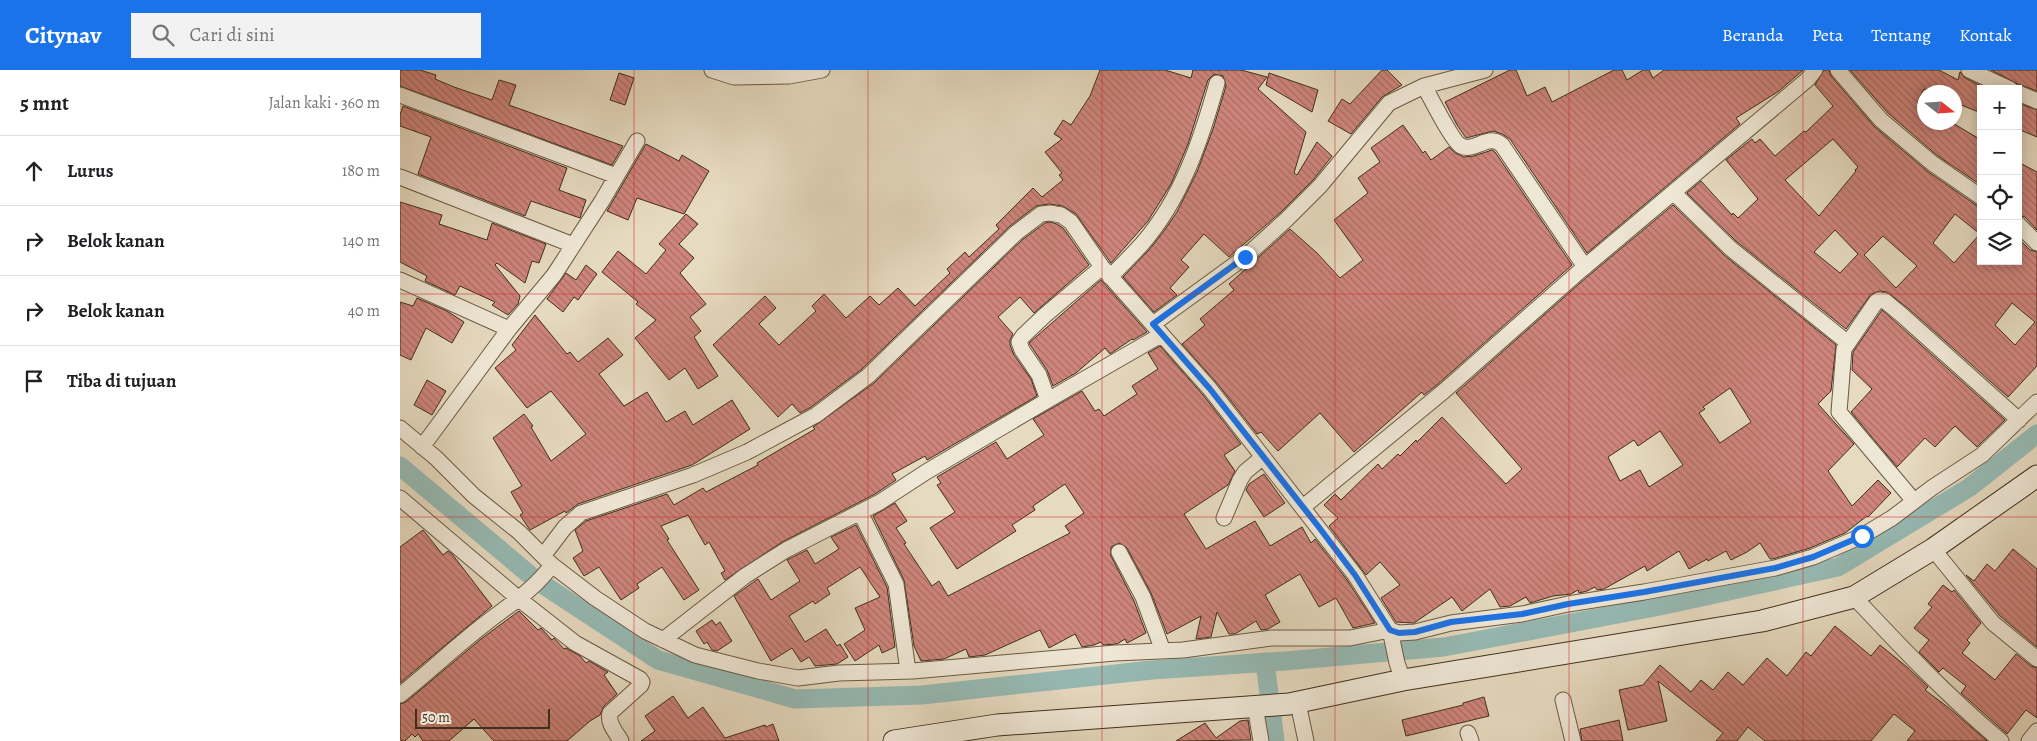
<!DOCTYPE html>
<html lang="id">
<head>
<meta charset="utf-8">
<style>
  body { margin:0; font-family:Alegreya,serif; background:#f2f2f2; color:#202124 }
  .controls { position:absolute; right:15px; top:15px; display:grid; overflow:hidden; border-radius:0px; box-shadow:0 2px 12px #0003 }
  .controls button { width:45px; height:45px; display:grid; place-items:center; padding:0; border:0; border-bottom:1px solid #e0e0e0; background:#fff; color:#202124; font:25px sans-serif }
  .compass { position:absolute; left:1517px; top:15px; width:45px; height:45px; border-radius:50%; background:#fff; box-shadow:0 2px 12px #0003; rotate:107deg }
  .scale { position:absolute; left:15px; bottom:12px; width:135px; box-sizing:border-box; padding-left:5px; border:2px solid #402f1b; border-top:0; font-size:14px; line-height:18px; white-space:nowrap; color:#402f1b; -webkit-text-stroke:4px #efe7d6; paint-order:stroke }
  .stop { position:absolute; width:15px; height:15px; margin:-11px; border:4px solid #1a73e8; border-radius:50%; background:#fff }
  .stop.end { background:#1a73e8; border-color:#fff; box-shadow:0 1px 5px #0008 }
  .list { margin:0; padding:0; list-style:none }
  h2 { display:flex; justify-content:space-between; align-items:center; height:65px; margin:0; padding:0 20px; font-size:21px }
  h2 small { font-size:16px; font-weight:400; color:#757577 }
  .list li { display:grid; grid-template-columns:32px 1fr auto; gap:15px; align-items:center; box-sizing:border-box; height:70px; padding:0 20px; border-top:1px solid #e0e0e0 }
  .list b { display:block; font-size:19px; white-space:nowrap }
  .list em { font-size:16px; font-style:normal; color:#757577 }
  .icon { flex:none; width:28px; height:28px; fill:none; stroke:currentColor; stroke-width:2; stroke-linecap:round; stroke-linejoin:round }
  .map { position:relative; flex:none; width:1637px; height:671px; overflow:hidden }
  header { display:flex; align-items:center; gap:30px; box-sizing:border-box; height:70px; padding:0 25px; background:#1a73e8; color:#fff }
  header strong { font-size:24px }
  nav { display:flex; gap:28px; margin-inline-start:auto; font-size:18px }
  .search { width:350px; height:45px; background:#f2f2f2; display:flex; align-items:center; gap:12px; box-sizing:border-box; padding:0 18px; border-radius:0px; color:#757577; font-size:19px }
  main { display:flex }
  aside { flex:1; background:#fff }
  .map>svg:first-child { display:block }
</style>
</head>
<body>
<header>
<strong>Citynav</strong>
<div class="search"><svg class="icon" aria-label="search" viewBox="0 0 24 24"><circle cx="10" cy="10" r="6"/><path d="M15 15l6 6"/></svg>Cari di sini</div>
<nav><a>Beranda</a><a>Peta</a><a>Tentang</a><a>Kontak</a></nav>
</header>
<main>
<aside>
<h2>5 mnt<small>Jalan kaki · 360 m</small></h2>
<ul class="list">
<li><svg class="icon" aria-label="ahead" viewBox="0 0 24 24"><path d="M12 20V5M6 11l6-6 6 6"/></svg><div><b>Lurus</b></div><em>180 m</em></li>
<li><svg class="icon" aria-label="right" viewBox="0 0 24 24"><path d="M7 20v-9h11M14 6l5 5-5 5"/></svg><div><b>Belok kanan</b></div><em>140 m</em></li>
<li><svg class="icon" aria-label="right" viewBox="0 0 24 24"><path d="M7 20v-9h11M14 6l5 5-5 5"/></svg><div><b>Belok kanan</b></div><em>40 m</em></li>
<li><svg class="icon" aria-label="arrive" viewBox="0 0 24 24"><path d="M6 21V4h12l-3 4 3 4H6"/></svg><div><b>Tiba di tujuan</b></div></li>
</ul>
</aside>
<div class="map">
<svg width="1637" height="671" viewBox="0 0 1637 671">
  <defs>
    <pattern id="building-back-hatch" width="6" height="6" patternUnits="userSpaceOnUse" patternTransform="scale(1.25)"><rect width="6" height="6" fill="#cf857c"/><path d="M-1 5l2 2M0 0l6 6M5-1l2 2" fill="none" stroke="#a96d65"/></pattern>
  </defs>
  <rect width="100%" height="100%" fill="#e6dac0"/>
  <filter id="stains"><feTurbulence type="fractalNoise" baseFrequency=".004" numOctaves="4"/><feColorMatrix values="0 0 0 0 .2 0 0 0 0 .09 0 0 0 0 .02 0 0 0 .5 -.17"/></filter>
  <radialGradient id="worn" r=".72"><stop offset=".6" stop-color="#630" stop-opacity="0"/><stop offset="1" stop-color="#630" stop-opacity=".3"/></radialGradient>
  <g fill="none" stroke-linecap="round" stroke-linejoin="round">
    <path stroke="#96bab4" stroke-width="19" d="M0,396L136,510L258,590L395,629L522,625L752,600L885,591L1044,577L1260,536L1438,497L1570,417L1637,364
      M865,592L875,671"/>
  </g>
  <path fill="url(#building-back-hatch)" stroke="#402f1b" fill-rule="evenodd" d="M0,0H20L36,5L35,9L54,17L92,30L99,10L116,15L109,35L223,76L212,95L0,16Z
    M700,0H765L791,8L793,0H841L867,7L858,19L906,62L894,103L897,105L917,72L932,86L913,110L881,142L829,187L804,164L781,190L789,197L770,218L777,225L754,242L723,207L749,180L764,161L777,142L797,102L813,59L826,16L823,6L814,4L808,10L788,74L771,114L748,151L711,193L676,144L663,136L649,134L636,136L610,156L462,299L411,337L400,343L392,334L378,347L313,275L365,226L376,238L359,254L379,275L416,241L412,236L424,224L446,248L470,226L479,235L498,218L515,236L550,203L547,199L565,182L569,187L599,159L596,155L633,118L642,127L663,110L659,105L662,103L645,82L662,69L654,64L663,50L671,55L690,26Z
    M982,0H987L1002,15L982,27L951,64L928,51L942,29L950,34Z
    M1110,0H1116L1127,26L1145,17L1152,32L1214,0H1222L1227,10L1243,0H1249L1253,8L1264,0H1403L1379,21L1336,48L1340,54L1187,183L1110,69L1102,64L1093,61L1066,68L1057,55L1045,32Z
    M1424,0H1429L1431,6L1475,57L1527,101L1576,135L1581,136V191H1618V168L1630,180L1637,182V296L1608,327L1509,239L1487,222L1480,221L1471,224L1446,259L1336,171L1287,123L1301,111L1332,145L1333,143L1338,148L1358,129L1326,90L1352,69L1355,73L1360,69L1375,86L1404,61L1406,62L1433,36L1415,15ZM1433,69L1458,97L1455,100L1456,101L1419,146L1385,110ZM1555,144L1580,164L1554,193L1533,173ZM1435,160L1458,184L1440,203L1414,182ZM1483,166L1517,196L1496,218L1464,185ZM1612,233L1635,252L1615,275L1595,255Z
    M1450,0H1539L1558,10L1560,2L1565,8L1587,19H1581V43L1554,32V22H1532L1524,19L1517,33L1524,37V52H1551L1581,70V115L1538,86L1488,43Z
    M1591,0H1637V21L1618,14Z
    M219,3L234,8L225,35L210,30Z
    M869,3L918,20L912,42L866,15Z
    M1618,33L1637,40V67L1618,59Z
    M3,36L167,98L159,120L186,130L180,148L131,131L125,146L18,104L31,67L0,56V45Z
    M1003,55L1023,83L1025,81L1031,90L1049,77L1055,83L1064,87L1074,86L1092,80L1095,82L1172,195L1038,314L1024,325L1022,322L954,382L920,343L878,381L861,362L857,364L817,313L782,274L805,255L800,249L834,220L829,214L890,159L917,183L940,208L963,190L934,150L968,123L958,108L980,92L971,78Z
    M246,74L279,91L282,85L309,101L284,144L237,128L228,150L207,141Z
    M1618,92L1637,102V160L1625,147L1618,145Z
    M0,132L42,145L39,154L87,170L92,153L146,174L139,193L132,191L125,213L97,193L95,195L120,226L118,234L108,245L92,235L95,232L60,216L55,225L25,211L27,206L0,192Z
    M1273,135L1324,185L1436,275L1431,321L1418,334L1454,374L1428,401L1452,436L1478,410L1491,423L1468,447L1467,446L1445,463L1410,478L1373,489H1370L1360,473L1347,482L1331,490L1326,481L1308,491L1307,489L1289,499L1279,481L1247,501L1245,496L1204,519L1197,520L1195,517L1187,521L1179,523L1178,520L1171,524L1153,526L1130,533L1126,527L1110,536L1100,537L1090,519L1062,541L1052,527L1014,553L996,552L981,528L1000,515L980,492L966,505L929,456L938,448L924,435L935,424L941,430L978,394L982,399L998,384L1000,386L1016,370L1017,372L1042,347L1106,414L1122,399L1056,323L1187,207ZM1330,318L1351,352L1320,373L1299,343L1305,339L1303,337ZM1260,361L1283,395L1249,417L1240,400L1220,411L1208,387L1234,370L1238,376Z
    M286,144L298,154L279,174L294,188L280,203L306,234L290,247L301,261L294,267L318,306L298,319L285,298L269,310L235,268L256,250L236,234L238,232L202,202L218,181L246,204L266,180L259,174Z
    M650,152L657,154L664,159L689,195L634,243L620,227L598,247L613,264L610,270V275L614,285L631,309L637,326L527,390L525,386L492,404L496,410L475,424L382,472L325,510L321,503L325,501L309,472L305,475L288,445L261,456L269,469L267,470L299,520L284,530L262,497L237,514L239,518L221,530L199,497L184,506L173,488L183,481L175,460L186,451L267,424L274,435L303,418L306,422L358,395L357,393L415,359L413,357L474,313L622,170L645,153Z
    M186,195L197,204L178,230L174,227L163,242L147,229L166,203L176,210Z
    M701,210L747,262L733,270L732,269L710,284L705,278L676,303L653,316L647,300L629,273Z
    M17,228L47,241L64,252L52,273L26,258L11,290L0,285V232L13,236Z
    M1482,240L1605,350L1577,377L1555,356L1535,377L1525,368L1497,397L1451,342L1472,319L1452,300L1453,282Z
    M135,245L167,284L170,282L178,292L208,268L223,285L199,304L224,336L247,322L266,352L285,341L293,355L332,330L350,359L292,395L178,434L166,443L165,441L130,460L120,445L123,443L111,422L122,416L93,368L124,344L133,356L131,357L151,391L186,364L151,321L127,338L95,298L116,280L112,275Z
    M760,276L803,325L841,374L824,385L835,401L828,415L784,444L806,479L855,451L870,476L902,457L911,473L915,469L947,510L975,553L953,558L936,528L919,537L900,504L865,525L880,552L868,559L861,560L856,551L835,564H829L817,542L811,567L796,569L801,546L767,564L751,523L727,478L719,473L711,477V486L734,531L746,563L727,573L725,569L717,574L703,575L701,572L694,575L682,577L675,564L649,578L640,560L585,585L569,587L566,579L544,589L521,591L514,576L504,510L473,446L495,433L507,451L496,458L506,473L504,474L532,516L539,511L548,526L670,463L665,456L684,443L665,414L633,436L635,440L612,455L616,461L557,499L530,458L555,442L537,415L541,413L537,407L596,372L607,389L644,365L633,349L682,321L695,341L699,339L704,346L737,324L732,316L758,299L748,283Z
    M27,310L46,321L32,345L14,335Z
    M864,404L885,433L864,447L846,420L849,414Z
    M456,455L487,517L495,577L482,583L479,575L455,591L444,574L465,560L455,538L480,527L460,497L427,518L430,524L415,534L413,531L389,546L405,572L426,559L437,576L440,574L448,587L437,594L415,596L409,587L401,592L392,578L371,591L334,526L358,509L371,530L400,511L387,490L407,480L415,494L439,479L431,467Z
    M23,460L43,485L48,481L52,484L92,536L0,613V477Z
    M1613,479L1637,499V577L1600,546L1566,505L1574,511L1587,494L1595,501Z
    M1543,515L1552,522L1554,520L1581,553L1567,570L1570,573L1562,583L1595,610L1616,584L1631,596L1637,598V648L1626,640L1607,664L1561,623L1566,616L1543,598L1539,602L1519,582L1529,570L1514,558L1532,537L1528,534Z
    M119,541L138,560L141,558L152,570L154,568L164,579L166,578L180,586L186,593L189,591L208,602L204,605L217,624L204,636L200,645L190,651L167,671H94L74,649L49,671H23L18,664L15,667L12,664L5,671H0V634L6,632L81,569Z
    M312,550L316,555L320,552L332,571L317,581L312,580L307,572L304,574L296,561Z
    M1435,556L1471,586L1480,575L1507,597L1528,617L1525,620L1549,638L1587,671H1507L1515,661L1494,644L1471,671H1365L1348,657L1337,671H1316L1323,663L1258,611L1267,651L1228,660L1219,620L1243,615L1260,595L1291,622L1301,610L1313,620L1328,602L1343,615L1367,588L1387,606L1406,582L1411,586Z
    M273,626L288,648L303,637L325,668L365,655L366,657L373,654L379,671H241L255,661L245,646Z
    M1084,627L1089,646L1006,666L1002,650L1063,635V633Z
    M848,650L851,670L776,671L805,653L816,668L840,651Z
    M1219,650L1223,671H1182L1180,659Z"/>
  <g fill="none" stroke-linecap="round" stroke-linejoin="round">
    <g stroke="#6a5a44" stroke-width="17">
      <path id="street" d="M312,0L334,7L389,6L422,0
        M1438,0L1481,50L1532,93L1581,127
        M1569,0L1610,19
        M1024,16C1031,28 1052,71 1061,76C1075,83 1088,62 1102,75L1185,197
        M1618,23L1637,31
        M0,25L216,106
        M0,107L173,175
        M1274,123L1330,178L1448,273
        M1618,154L1637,173
        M710,207C721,196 732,185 742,174C782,128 801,70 817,13
        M0,210L109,259
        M753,254L845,187L887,149L920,116L989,33L1024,16L1085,0
        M648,330L761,265
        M0,358L36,388L74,426L119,462L152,495L195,528L245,561L295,585L358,601L398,608L439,603L513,601L715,583L783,580L872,568H950L990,560L999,563L1015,562L1051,553L1122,544L1168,534L1244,522L1375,498L1413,487L1462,466L1492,448L1533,417L1582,385L1637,332
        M22,377L109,259L154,205L202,131L237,71
        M0,428L119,529L175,573L240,609L242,612L241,615L210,643C207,653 216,662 221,671
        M1514,431L1439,342L1444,279L1476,232L1479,230L1485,231L1503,246L1619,350
        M903,437L1044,321L1181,200L1408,9L1415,0
        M460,442L496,514L508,601
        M824,448L840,410L845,402L863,387
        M1533,479L1593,553L1637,589
        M719,482L743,527L763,581
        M143,486L165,457L181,443L293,405L347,382L416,345L468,306L616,163L641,144L650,143L661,145L671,152L702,197L810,319L955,505L990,560L997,593L1003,610
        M1454,527C1501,577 1548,627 1601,671
        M263,570L345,506L386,480L480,432L526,402L648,330L639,305L622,280L619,272L623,266L644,246L702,197
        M0,625C29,602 56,576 86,553C109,535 134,520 152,495
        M1163,630L1173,671
        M898,633L906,671
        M855,636L861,671
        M1068,663L1071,671
        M1629,671L1637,661"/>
    </g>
    <g stroke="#402f1b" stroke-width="23">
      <path id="secondary" d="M494,671L597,655L889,634L1003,610L1362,551L1454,527L1533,479L1637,406"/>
    </g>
    <use href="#street" stroke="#efe7d6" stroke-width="15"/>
    <use href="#secondary" stroke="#efe7d6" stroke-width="21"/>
  </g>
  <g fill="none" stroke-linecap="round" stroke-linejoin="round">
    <path stroke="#1a73e8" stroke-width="6" d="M845,187L753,254L810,319L918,456L955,505L990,560L999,563L1015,562L1051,552L1122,544L1168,534L1244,522L1375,498L1413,487L1462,466"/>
  </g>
  <path fill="none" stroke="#d62828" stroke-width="1" stroke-opacity="0.55" d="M234,0V671M468,0V671M702,0V671M935,0V671M1169,0V671M1403,0V671M0,224H1637M0,447H1637"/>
  <rect width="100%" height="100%" filter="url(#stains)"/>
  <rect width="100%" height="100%" fill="url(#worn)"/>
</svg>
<div class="controls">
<button>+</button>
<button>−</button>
<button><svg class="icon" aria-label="locate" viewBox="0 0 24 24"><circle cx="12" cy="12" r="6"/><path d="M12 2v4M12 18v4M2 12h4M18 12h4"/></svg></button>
<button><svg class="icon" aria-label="layers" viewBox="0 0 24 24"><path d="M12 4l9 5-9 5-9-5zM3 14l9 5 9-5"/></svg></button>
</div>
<svg class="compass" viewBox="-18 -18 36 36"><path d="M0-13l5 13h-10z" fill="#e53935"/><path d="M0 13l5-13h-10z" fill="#757577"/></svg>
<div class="scale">50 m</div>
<div class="stop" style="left:1462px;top:466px"></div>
<div class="stop end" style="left:845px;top:187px"></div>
</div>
</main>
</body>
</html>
